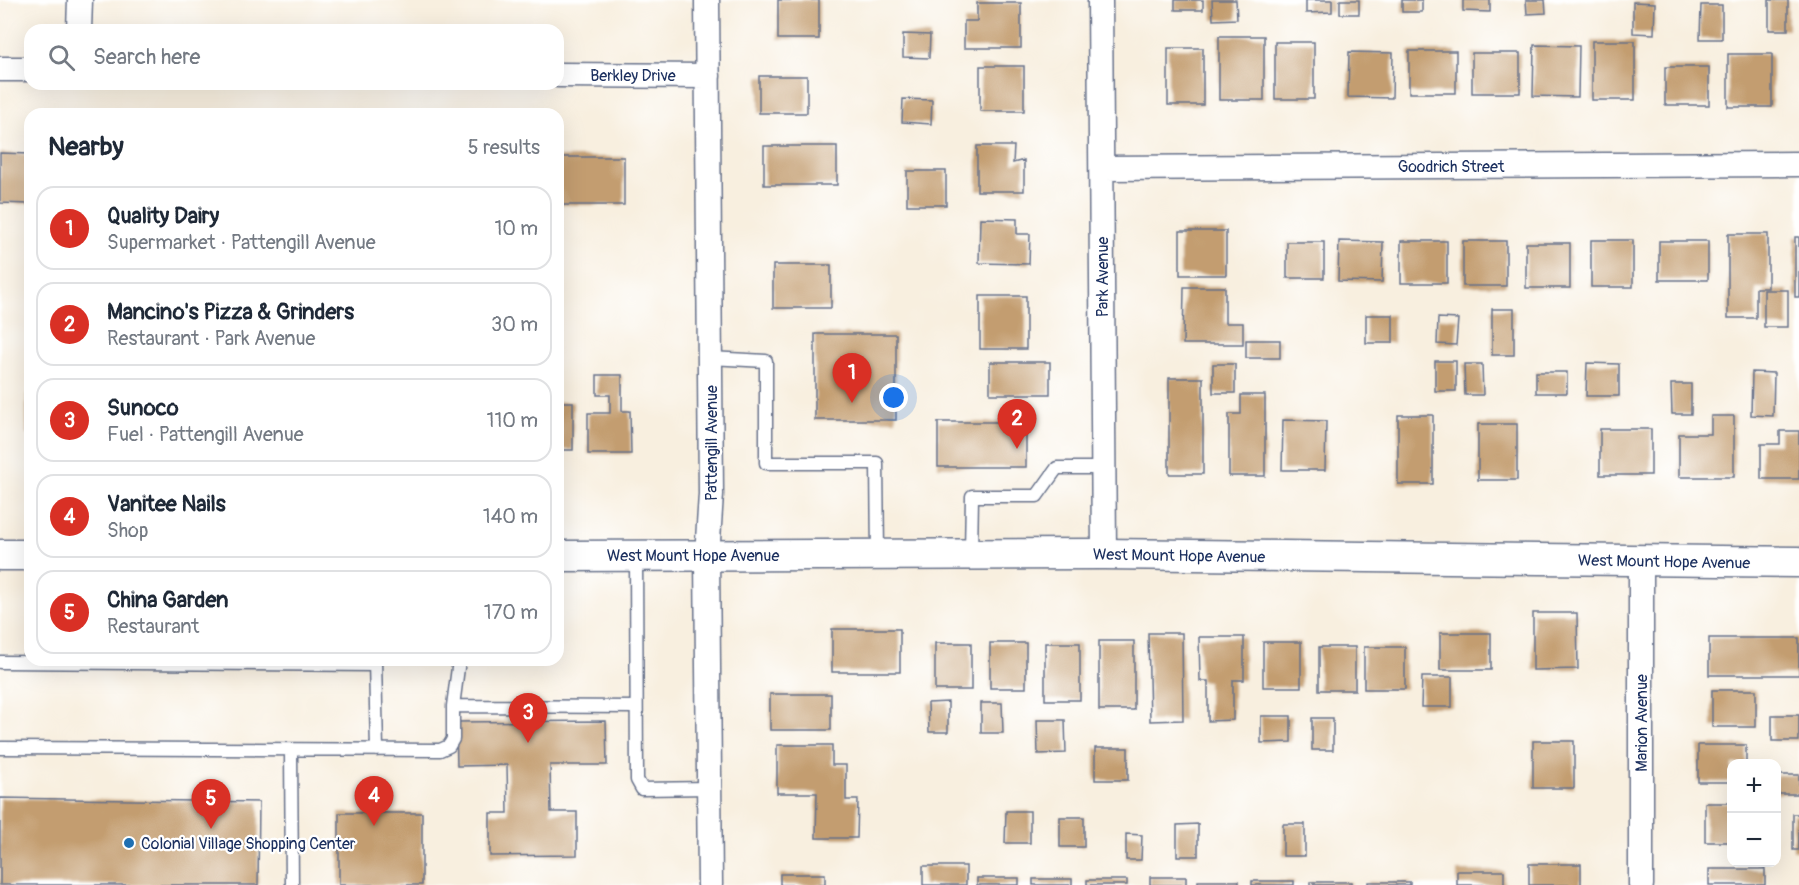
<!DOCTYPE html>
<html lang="en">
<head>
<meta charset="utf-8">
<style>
  body { margin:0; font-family:Pangolin,sans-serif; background:#f6f6f7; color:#1f2937 }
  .controls { position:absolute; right:18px; bottom:18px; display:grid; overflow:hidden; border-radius:12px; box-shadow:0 6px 24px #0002 }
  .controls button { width:54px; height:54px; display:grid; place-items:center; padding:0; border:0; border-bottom:2px solid #e0e1e3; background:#fff; color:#1f2937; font:30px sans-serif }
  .you { position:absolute; left:894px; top:398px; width:21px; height:21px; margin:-15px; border:4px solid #fff; border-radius:50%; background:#1a73e8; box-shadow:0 0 0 9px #1a73e833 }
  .badge { display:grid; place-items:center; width:39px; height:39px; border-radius:50%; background:#d93025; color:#fff; font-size:20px; font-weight:700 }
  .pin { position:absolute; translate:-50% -50px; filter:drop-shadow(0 2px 3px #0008) }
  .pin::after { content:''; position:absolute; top:32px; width:21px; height:18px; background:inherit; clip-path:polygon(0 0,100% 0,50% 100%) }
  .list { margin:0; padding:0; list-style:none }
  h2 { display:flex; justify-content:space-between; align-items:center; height:78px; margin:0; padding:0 24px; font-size:26px }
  h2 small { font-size:20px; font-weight:400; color:#747a83 }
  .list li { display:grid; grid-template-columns:39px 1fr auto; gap:18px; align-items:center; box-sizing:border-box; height:84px; margin:0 12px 12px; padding:0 12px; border:2px solid #e0e1e3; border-radius:18px }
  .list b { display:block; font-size:22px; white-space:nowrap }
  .list p { margin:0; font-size:20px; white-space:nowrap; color:#747a83 }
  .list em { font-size:20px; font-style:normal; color:#747a83 }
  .icon { flex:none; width:33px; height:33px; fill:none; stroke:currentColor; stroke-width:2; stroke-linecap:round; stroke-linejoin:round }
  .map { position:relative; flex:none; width:1799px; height:885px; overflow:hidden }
  .search { position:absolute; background:#fff; box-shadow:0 6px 24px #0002; left:24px; top:24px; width:540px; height:66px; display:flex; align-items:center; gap:15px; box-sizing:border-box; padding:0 21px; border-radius:18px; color:#747a83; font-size:22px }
  .panel { position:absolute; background:#fff; box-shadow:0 6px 24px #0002; left:24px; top:108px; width:540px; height:558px; border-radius:18px }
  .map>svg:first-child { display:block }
</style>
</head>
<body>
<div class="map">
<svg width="1799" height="885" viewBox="0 0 1799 885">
  <rect width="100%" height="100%" fill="#fff"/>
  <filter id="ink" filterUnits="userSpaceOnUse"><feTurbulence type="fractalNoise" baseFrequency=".0167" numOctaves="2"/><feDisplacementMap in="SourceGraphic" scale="12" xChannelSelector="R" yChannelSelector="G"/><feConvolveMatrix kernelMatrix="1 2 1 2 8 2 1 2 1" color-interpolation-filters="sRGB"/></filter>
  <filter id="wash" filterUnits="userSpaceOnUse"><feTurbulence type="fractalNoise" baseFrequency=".008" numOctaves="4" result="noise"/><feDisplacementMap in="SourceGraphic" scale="24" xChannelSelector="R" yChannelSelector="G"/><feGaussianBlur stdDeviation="1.35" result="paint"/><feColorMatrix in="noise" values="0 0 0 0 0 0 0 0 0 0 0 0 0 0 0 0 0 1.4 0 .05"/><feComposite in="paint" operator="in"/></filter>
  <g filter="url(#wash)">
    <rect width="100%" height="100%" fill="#f8efdf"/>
    <g id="blocks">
      <path fill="#c39d6f" d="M778,0H819V39H778Z
        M1175,0H1203V10H1175Z
        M1212,0H1236L1237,19L1213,20Z
        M1306,0H1332V12L1306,13Z
        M1340,0H1359V14H1340Z
        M1402,0H1422V12H1402Z
        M1463,0H1490V12L1463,11Z
        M1526,0H1545L1546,13L1527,14Z
        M1769,0H1788V30H1769Z
        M1633,2L1655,3L1654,34L1633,33Z
        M977,3H1021V48H964V21H977Z
        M1701,5H1722V39H1700Z
        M903,34L930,35L929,58L903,57Z
        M1219,36H1264V100H1219Z
        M1592,41H1635V100H1592Z
        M1275,42H1314V99H1275Z
        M1534,45L1579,46L1578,97L1533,96Z
        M1168,48H1203V105H1168Z
        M1409,51H1456V93H1409Z
        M1349,52L1393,53L1392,98L1348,97Z
        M1472,53H1520V93H1472Z
        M1728,54H1772V107H1728Z
        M980,66H1024V111H980Z
        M1665,67H1709V105H1665Z
        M759,76H807V113H759Z
        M903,99L932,100L931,124L902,122Z
        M764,146H837V185H764Z
        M977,146H1014L1013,163L1024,160V191H977Z
        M0,153L30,154V204L0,203Z
        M558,157H624V205H558Z
        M907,171H946V205H907Z
        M980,218L1017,219V234H1030L1029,264L979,263Z
        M1180,231H1226V275H1180Z
        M1728,234H1768V288H1756V318H1728Z
        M1795,237H1799V297H1795Z
        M1591,240H1633V287H1591Z
        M1339,241L1383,242L1382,282L1338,281Z
        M1401,241H1447V283H1401Z
        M1463,241H1506V286H1463Z
        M1659,241H1708V280H1659Z
        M1287,242H1324V278H1287Z
        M1526,243H1570V288H1526Z
        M773,265H831V308H773Z
        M1184,287H1225V323H1243V344H1183Z
        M1764,290H1788V327H1764Z
        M980,296H1026V349H980Z
        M1492,309H1514V355H1492Z
        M1366,315H1393V343H1366Z
        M1438,318L1458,319L1456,345L1437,344Z
        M815,334H896V420H815Z
        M1246,340H1280V358H1246Z
        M1435,361H1456V391H1435Z
        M990,362H1050V394H990Z
        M1587,363L1619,364V396H1586Z
        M1213,364H1235V393H1213Z
        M1464,364H1482L1483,395H1465Z
        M1536,372H1567V393H1536Z
        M1752,372L1774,373L1773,416L1751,415Z
        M597,375H622V411H630L631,454H588V413H610V395H597Z
        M1169,378H1203V474H1169Z
        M1671,384H1691V414H1672Z
        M26,394H30V434H26Z
        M1241,395H1265V476H1229V414H1241Z
        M558,402H573V450H558Z
        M1398,415H1433V484H1398Z
        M1711,416H1734V477H1679V434H1711Z
        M1283,420L1326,421L1325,470H1282Z
        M938,422H1026V467H938Z
        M1478,424H1517V480H1478Z
        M1600,429H1651V475H1600Z
        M1780,431H1799V479H1761V444H1780Z
        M1533,613H1577L1578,669L1533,670Z
        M832,629H900V672H832Z
        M1148,633H1182L1183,720L1150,721Z
        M1440,633H1491V670H1440Z
        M1199,637H1244V680H1233V720L1208,721V681H1200Z
        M1709,638H1799V675H1709Z
        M1099,641H1134V710H1099Z
        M1263,642H1301V687H1263Z
        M935,643H971V690H935Z
        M990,643H1026V688H990Z
        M1045,643H1080V700H1045Z
        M1319,647H1355V690H1319Z
        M1364,647H1405V689H1364Z
        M1422,677H1452V707H1421Z
        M1712,690H1756V727H1712Z
        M770,694H831V730H770Z
        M948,702V732H929L928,703Z
        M981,703H1002L1003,733H981Z
        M1772,715H1799V741H1772Z
        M1261,716H1291V742L1261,743Z
        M1312,718H1333V750H1312Z
        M1037,720H1065L1066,753L1038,754Z
        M606,721L607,765H550L551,812H577V855L490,856V813H508L507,765L457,766L456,722Z
        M1533,741H1574V788H1533Z
        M777,745H832V765H846V800H858L857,838H816L817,793H777Z
        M1698,745H1746V764H1732V782H1698Z
        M1095,748H1128V780H1095Z
        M1776,775H1799V794H1776Z
        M0,798L259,802L258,885H0Z
        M1705,803H1732V842H1705Z
        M1006,811H1030V843H1005Z
        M339,813H422V885H339Z
        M1793,814H1799V850H1793Z
        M1060,817H1084V847H1060Z
        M1198,824V856H1177V825Z
        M1283,824H1305V856H1283Z
        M1126,834L1142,835L1141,860H1126Z
        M1529,864H1581V885H1529Z
        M923,866H966V885H923Z
        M1709,869H1765V885H1709Z
        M1457,871H1504V885H1457Z
        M780,874H825V885H780Z
        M1150,877H1186V885H1150Z
        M977,878H1019V885H977Z
        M1033,879H1072V885H1033Z
        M1087,880H1127V885H1087Z
        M1198,881H1239V885H1198Z
        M1252,881H1294V885H1252Z
        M1310,882H1351V885H1310Z
        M1368,882H1410V885H1368Z"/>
    </g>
  </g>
  <g filter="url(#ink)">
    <use href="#blocks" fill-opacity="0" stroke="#68728b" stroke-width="1.5"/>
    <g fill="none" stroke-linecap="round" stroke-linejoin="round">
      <g stroke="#68728b" stroke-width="15">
        <path id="service" d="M710,358L766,361V463H877L878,554
          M971,554L972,496H1037L1057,468H1103
          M636,556L637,780L642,789L709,788
          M375,660L377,750
          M0,662L375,665
          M453,706L636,707
          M0,748L440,750L449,746L453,739V706L459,660
          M291,750L292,885"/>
      </g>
      <g stroke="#68728b" stroke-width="27">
        <path id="minor" d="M707,0L711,494L707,556L710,885
          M1100,0L1104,554
          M79,30L80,0
          M0,69H30
          M558,75L708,76
          M1102,168L1799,164
          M1641,561V885"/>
      </g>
      <g stroke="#68728b" stroke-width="33">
        <path id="tertiary" d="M0,555H30
          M558,556L1104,554L1799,562"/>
      </g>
      <use href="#service" stroke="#fff" stroke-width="12"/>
      <use href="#minor" stroke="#fff" stroke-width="24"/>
      <use href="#tertiary" stroke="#fff" stroke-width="30"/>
    </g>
  </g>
  <circle fill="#1f6fb2" stroke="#fff" stroke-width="2" cx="129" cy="843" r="6"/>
  <g text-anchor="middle" stroke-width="4.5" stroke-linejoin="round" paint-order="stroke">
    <g font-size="16" fill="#1b2f5e" stroke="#fff">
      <text x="633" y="81">Berkley Drive</text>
      <text x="1451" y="172">Goodrich Street</text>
      <text transform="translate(1102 277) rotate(-90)" y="6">Park Avenue</text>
      <text transform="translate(711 443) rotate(-90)" y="6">Pattengill Avenue</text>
      <text x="693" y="561">West Mount Hope Avenue</text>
      <text transform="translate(1179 555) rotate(1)" y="6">West Mount Hope Avenue</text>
      <text transform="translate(1664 561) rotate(1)" y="6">West Mount Hope Avenue</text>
      <text transform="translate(1641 723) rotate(-90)" y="6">Marion Avenue</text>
    </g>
    <g font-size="16" fill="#1b2f5e" stroke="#fff" text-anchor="start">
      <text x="141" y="849">Colonial Village Shopping Center</text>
    </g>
  </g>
</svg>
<div class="controls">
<button>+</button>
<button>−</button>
</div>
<div class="you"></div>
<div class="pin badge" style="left:852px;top:403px">1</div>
<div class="pin badge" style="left:1017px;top:449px">2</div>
<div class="pin badge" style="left:528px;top:743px">3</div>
<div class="pin badge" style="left:374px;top:826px">4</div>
<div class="pin badge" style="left:211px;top:829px">5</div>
<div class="search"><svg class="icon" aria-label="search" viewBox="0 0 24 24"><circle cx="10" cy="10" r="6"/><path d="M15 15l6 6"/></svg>Search here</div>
<section class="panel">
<h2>Nearby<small>5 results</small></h2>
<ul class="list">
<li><span class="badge">1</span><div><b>Quality Dairy</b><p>Supermarket · Pattengill Avenue</p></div><em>10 m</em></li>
<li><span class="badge">2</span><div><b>Mancino's Pizza &amp; Grinders</b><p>Restaurant · Park Avenue</p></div><em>30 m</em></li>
<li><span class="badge">3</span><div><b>Sunoco</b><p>Fuel · Pattengill Avenue</p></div><em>110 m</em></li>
<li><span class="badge">4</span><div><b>Vanitee Nails</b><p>Shop</p></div><em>140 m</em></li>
<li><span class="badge">5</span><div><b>China Garden</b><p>Restaurant</p></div><em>170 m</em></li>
</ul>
</section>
</div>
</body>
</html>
